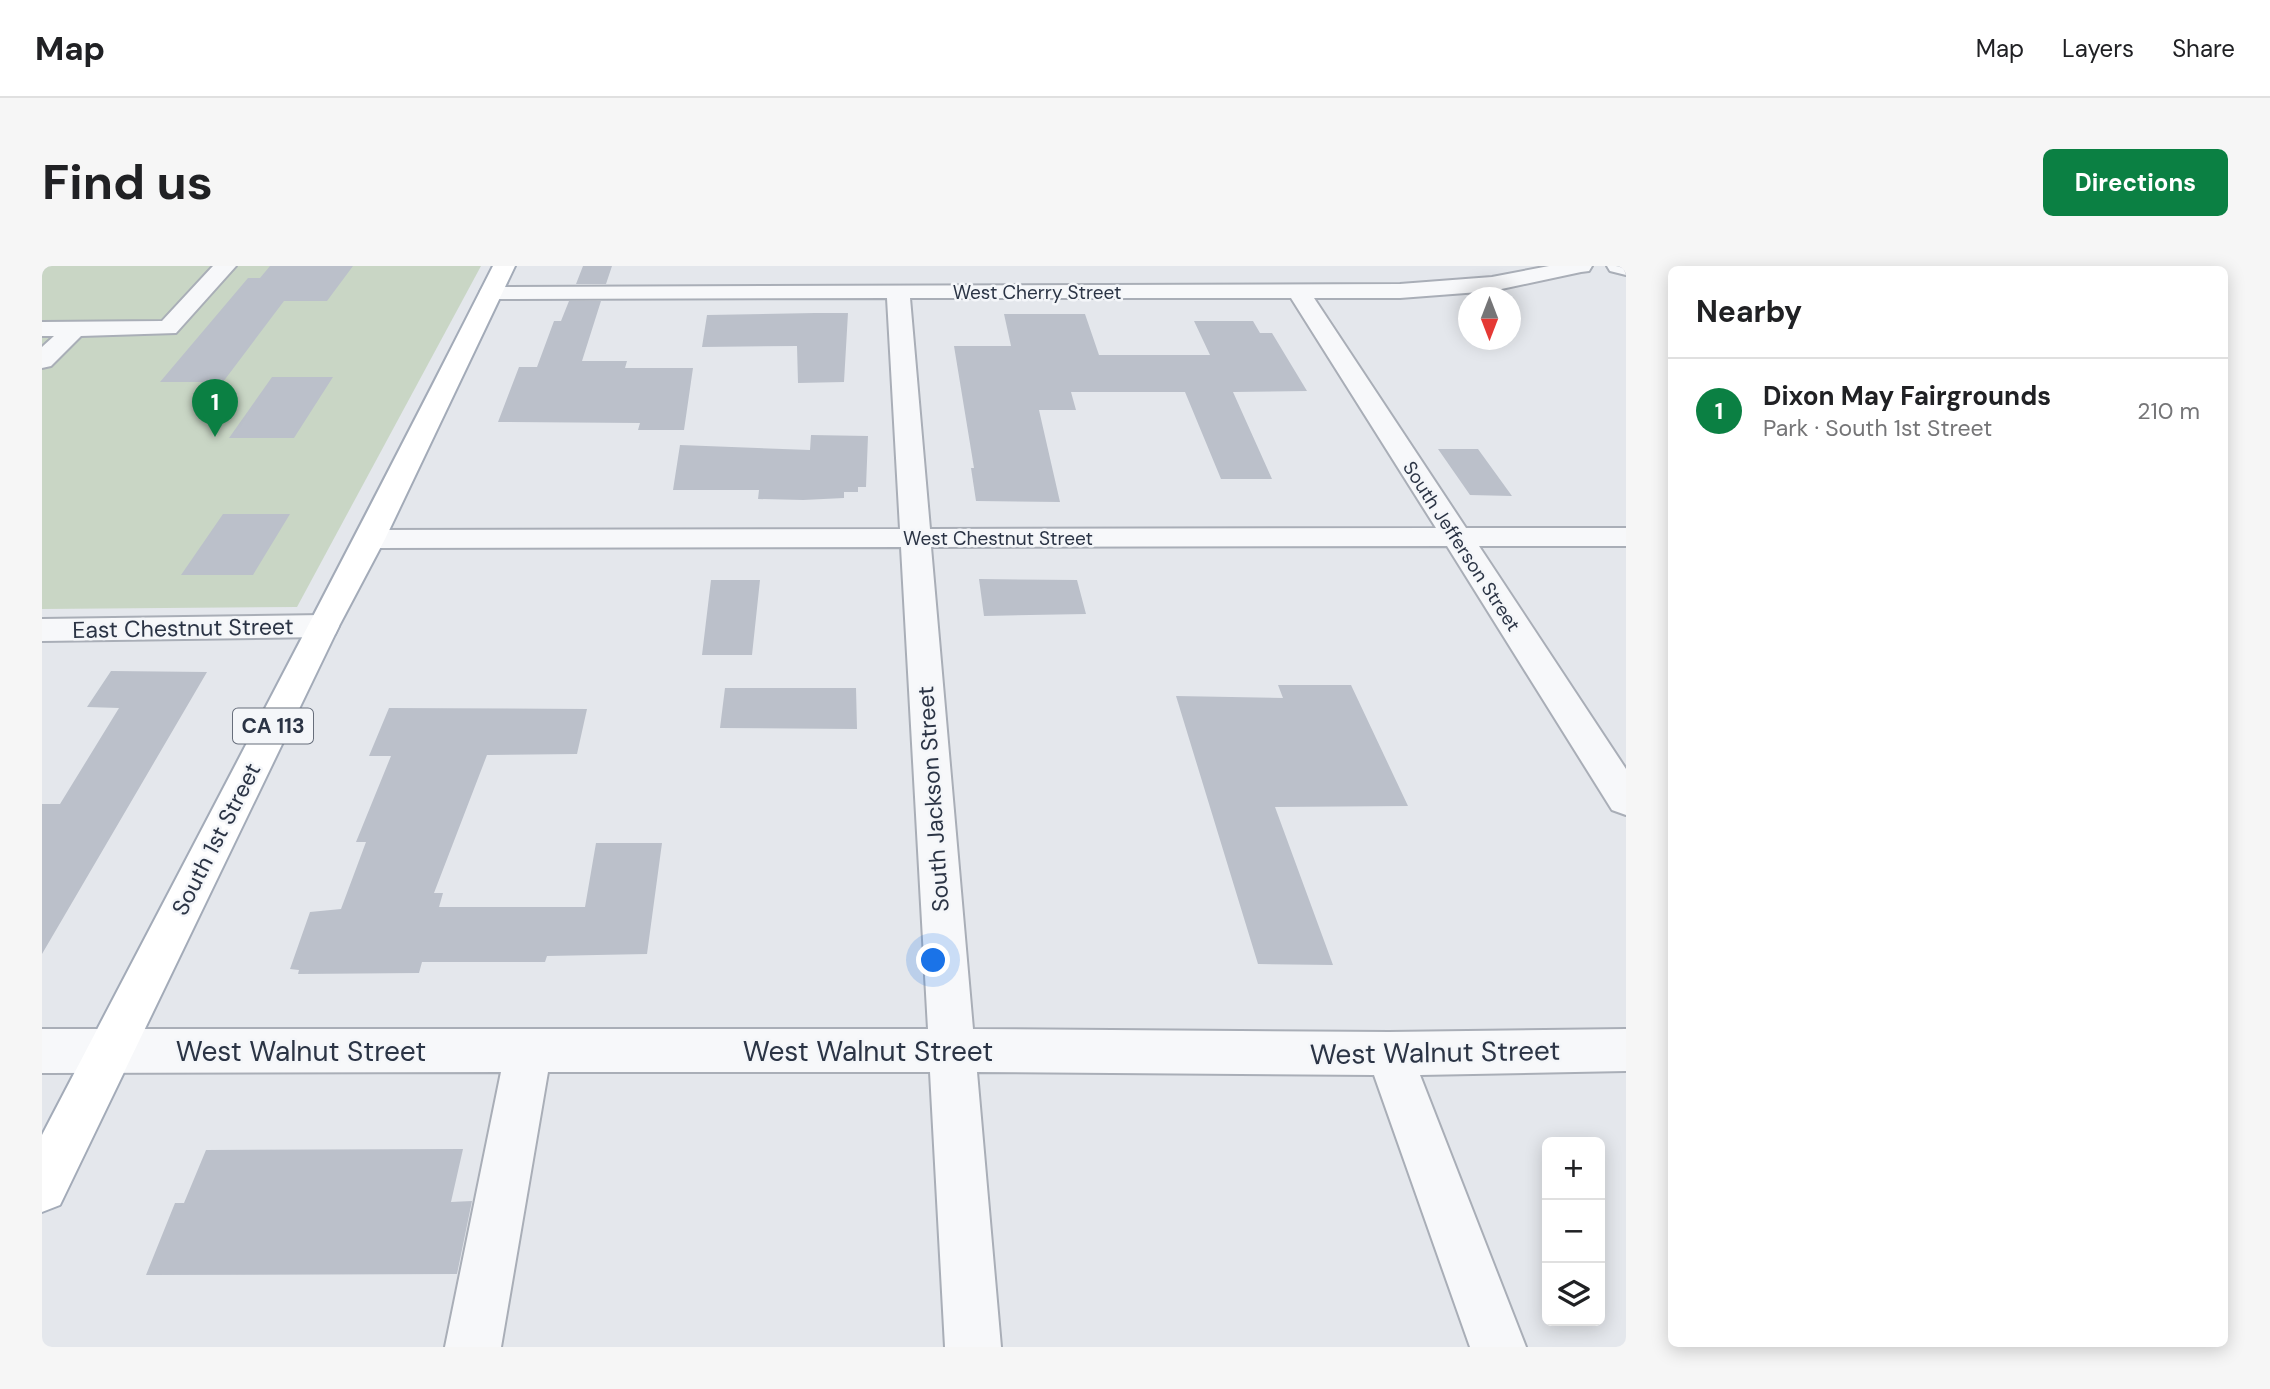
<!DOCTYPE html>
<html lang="en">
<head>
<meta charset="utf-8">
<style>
  body { margin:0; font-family:"DM Sans",sans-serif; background:#f6f6f6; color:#202124 }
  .controls { position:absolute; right:21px; bottom:21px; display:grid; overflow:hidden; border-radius:10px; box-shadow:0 4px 18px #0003 }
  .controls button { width:63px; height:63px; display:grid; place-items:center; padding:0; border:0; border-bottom:2px solid #e0e0e0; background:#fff; color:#202124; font:35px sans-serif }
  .compass { position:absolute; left:1416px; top:21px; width:63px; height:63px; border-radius:50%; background:#fff; box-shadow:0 4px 18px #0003; rotate:180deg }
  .you { position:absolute; left:892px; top:695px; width:24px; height:24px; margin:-18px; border:5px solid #fff; border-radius:50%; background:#1a73e8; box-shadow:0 0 0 10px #1a73e833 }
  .badge { display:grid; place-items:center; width:46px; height:46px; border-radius:50%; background:#0b8043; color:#fff; font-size:23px; font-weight:700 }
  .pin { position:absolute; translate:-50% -58px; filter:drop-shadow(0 2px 4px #0008) }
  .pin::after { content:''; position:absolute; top:37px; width:24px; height:21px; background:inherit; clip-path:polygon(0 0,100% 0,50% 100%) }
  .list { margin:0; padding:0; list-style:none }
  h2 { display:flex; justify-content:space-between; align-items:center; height:91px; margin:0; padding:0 28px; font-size:30px }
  h2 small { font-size:23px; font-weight:400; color:#757577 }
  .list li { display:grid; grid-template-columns:46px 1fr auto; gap:21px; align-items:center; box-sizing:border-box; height:105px; padding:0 28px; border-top:2px solid #e0e0e0 }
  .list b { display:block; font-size:26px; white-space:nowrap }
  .list p { margin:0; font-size:23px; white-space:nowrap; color:#757577 }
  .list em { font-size:23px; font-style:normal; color:#757577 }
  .icon { flex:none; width:38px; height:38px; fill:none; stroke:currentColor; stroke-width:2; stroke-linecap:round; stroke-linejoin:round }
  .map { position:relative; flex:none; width:1584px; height:1081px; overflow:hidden; border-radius:10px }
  header { display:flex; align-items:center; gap:42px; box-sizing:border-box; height:98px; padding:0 35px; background:#fff; border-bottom:2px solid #e0e0e0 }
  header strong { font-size:33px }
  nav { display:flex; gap:38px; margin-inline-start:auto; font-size:24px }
  .intro { display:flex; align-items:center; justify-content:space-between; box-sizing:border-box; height:168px; padding:0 42px }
  h1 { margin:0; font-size:49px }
  .button { padding:18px 32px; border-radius:10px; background:#0b8043; color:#fff; font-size:24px; font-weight:700 }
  main { display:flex; gap:42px; padding:0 42px }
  aside { flex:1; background:#fff; border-radius:10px; box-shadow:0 4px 18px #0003 }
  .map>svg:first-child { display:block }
</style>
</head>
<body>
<header>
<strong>Map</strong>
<nav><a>Map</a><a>Layers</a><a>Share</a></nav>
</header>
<div class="intro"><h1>Find us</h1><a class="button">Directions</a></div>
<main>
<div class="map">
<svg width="1584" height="1081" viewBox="0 0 1584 1081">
  <rect width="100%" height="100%" fill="#e4e7ec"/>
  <path fill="#c9d6c5" d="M0,0H439L255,341L0,343Z"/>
  <path fill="#bbc0ca" d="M228,0H311L285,35H242L181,116H118L206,12H218Z
    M541,0H570L564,18H534Z
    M527,35H559L540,95H585L583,102H651L642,164H596L598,157L456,156L477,101H495L512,55H519Z
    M773,47H806L802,116L756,117L755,80L660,81L665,49Z
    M962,48H1043L1057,89H1168L1152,55H1211L1218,67H1230L1265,125L1191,126L1230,213H1179L1143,126H1029L1034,144H997L1018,236L934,235L929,202H932L912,80H969Z
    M230,111H291L252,172H187Z
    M769,169L826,170L824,221H816V226H802V232L761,234L716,233L717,224H631L638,179L768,184Z
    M1396,183H1436L1470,230L1428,229Z
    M181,248H248L211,309H139Z
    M937,313L1035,314L1044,348L942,350Z
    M669,314H718L710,389H660Z
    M69,405L165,406L0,688V538H18L77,442L45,441Z
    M1236,419H1309L1366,540L1233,541L1291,699L1216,698L1134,430L1241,432Z
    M683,422H814L815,463L678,462Z
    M347,442L545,443L535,488L445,489L392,627H401L397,641H543L554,577H620L605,688L505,690L503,696H380L377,707L256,708L257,704L248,703L268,646L299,643L324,576H314L349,490H327Z
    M421,883L409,936L430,935L415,1008L104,1009L133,937H142L164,884Z"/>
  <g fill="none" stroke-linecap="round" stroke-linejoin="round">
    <g stroke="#a9aeb7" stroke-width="4">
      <path id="minor" d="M171,0H194L134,67L39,70L9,100L0,102V81L12,70H0V56L120,55Z
        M1507,0H1550L1547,5L1539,6L1450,25L1358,32H1272L1424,262H1584V280H1437L1584,503V549L1570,544L1405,280L889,281L931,763L1347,766L1584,763V805L1378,809L1484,1081H1428L1332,809L935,806L959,1081H903L888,806H506L459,1081H403L459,806L0,807V763H886L859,281L328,282L317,279L313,273L317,267L328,264L858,263L845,32L449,33L441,31L438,26L441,21L1358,18L1450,11ZM868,32H1249L1394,262L888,263Z
        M1565,0H1584V9L1568,5Z
        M281,349L293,352L297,360L293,368L281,371L0,375V353Z"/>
    </g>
    <g stroke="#a3abb8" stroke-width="4">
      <path id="major" d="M451,0H473L343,273L297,360L18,939L0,946V869C151,579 304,291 451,0Z"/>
    </g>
    <use href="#minor" fill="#f7f8fa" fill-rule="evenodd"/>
    <use href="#major" fill="#fff" fill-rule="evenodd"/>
  </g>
  <g text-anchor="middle" stroke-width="5" stroke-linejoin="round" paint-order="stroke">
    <g font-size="19" fill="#2b3445" stroke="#f4f6f9">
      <text x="995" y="33">West Cherry Street</text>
      <text x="956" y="279">West Chestnut Street</text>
      <text transform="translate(1420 280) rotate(57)" y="7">South Jefferson Street</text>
    </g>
    <rect fill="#f4f6f9" stroke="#676e7b" stroke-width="2" x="191" y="442.5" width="80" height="35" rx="5"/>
    <g font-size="21" font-weight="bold" fill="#2b3445">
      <text x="231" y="467">CA 113</text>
    </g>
    <g font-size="23" fill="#2b3445" stroke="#f4f6f9">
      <text transform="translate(141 362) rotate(-1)" y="8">East Chestnut Street</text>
      <text transform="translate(891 533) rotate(-94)" y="8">South Jackson Street</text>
      <text transform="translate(174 573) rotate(-63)" y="8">South 1st Street</text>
    </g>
    <g font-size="28" fill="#2b3445" stroke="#f4f6f9">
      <text x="259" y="795">West Walnut Street</text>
      <text x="826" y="795">West Walnut Street</text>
      <text transform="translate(1393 786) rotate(-1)" y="10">West Walnut Street</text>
    </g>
  </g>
</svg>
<div class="controls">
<button>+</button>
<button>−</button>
<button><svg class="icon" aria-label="layers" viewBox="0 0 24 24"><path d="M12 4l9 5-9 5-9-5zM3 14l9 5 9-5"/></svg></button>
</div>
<svg class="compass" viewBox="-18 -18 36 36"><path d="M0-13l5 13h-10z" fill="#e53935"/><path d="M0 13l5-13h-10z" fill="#757577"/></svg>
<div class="you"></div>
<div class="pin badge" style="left:173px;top:171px">1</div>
</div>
<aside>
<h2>Nearby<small></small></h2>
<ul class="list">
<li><span class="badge">1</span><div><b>Dixon May Fairgrounds</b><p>Park · South 1st Street</p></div><em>210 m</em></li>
</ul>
</aside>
</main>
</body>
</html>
